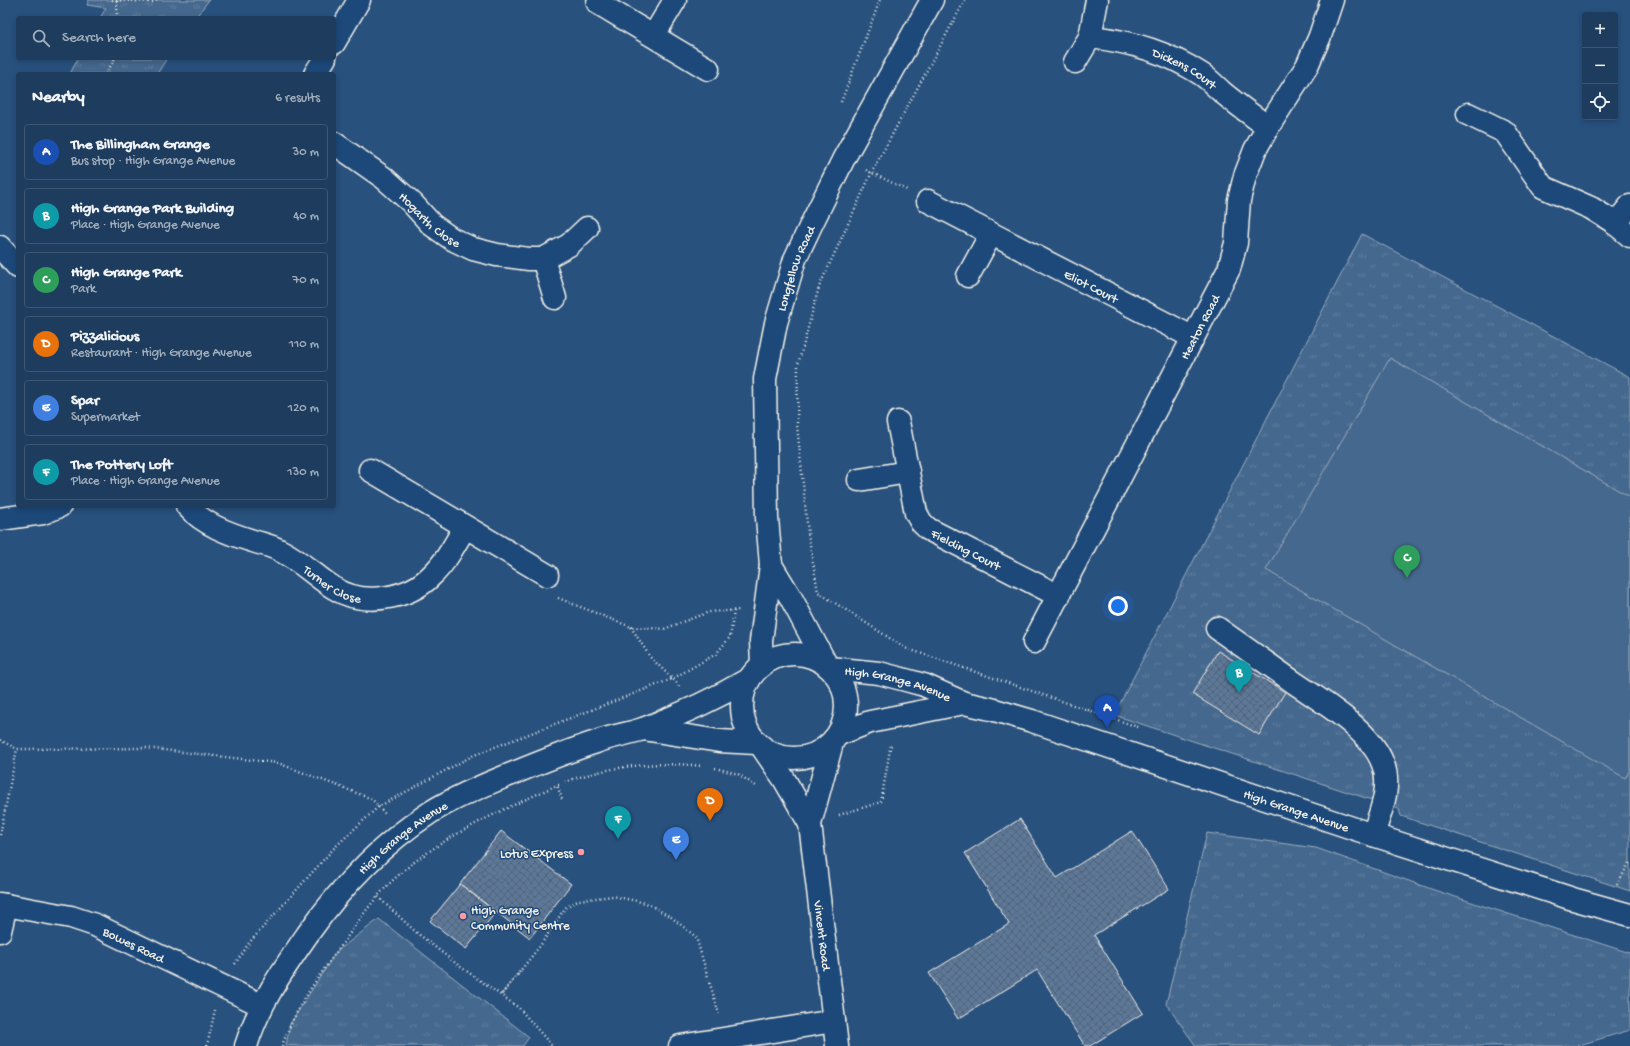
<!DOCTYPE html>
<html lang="en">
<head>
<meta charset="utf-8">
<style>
  body { margin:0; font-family:"Gochi Hand",sans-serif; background:#2b4867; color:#f1f3f6 }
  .controls { position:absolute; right:12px; top:12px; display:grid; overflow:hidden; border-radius:4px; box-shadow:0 2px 6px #0003 }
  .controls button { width:36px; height:36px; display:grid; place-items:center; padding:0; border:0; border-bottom:1px solid #3c5673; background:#1e3d5e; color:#f1f3f6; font:20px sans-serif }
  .you { position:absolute; left:1118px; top:606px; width:14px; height:14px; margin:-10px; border:3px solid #fff; border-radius:50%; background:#1a73e8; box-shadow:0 0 0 6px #1a73e833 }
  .badge { display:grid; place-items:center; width:26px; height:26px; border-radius:50%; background:#ff9aa2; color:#fff; font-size:13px; font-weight:700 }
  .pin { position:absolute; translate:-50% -33px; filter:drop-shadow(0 1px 2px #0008) }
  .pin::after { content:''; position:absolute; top:21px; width:14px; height:12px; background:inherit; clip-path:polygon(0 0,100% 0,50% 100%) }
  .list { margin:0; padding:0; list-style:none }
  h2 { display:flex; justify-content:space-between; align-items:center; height:52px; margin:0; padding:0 16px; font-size:17px }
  h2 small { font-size:13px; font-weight:400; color:#a1aebc }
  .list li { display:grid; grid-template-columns:26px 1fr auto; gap:12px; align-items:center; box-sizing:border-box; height:56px; margin:0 8px 8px; padding:0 8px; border:1px solid #3c5673; border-radius:4px }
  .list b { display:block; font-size:15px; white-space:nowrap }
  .list p { margin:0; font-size:13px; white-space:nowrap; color:#a1aebc }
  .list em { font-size:13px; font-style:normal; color:#a1aebc }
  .icon { flex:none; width:22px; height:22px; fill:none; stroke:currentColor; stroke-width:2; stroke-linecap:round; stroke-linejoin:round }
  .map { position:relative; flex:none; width:1630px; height:1046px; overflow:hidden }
  .search { position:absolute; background:#1e3d5e; box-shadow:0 2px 6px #0003; left:16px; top:16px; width:320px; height:44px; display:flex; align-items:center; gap:10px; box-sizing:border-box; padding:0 14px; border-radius:4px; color:#a1aebc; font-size:15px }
  .panel { position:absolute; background:#1e3d5e; box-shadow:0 2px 6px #0003; left:16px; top:72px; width:320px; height:436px; border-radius:4px }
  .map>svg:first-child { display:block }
</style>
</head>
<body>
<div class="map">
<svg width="1630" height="1046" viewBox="0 0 1630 1046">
  <defs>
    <pattern id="grass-tufts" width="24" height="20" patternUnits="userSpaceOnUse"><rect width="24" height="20" fill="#45688e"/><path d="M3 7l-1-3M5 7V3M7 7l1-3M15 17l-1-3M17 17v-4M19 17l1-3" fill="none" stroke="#607e9e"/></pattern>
    <pattern id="building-cross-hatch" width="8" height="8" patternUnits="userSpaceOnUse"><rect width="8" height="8" fill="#5b7899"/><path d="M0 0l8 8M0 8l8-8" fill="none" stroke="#536274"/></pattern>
  </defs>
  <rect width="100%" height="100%" fill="#28517e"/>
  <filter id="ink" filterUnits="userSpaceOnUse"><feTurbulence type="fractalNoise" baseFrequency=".025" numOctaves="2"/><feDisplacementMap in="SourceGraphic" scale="8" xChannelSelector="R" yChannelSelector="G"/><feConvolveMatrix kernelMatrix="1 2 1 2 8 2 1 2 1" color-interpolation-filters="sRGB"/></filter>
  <g filter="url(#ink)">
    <path fill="url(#grass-tufts)" stroke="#9cacbb" d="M89,0H209L195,18H100L106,8L87,5Z
      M78,58H167L157,74H70Z
      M1362,234L1630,377V891L1401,816L1399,809L1114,715Z
      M1207,833L1316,848L1437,891L1630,953V1030L1576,1046H1196L1166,1004Z
      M379,919L529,1037L523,1046H286L290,1024L336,952Z"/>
    <path fill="#45688e" stroke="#9cacbb" d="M1390,358L1630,497V770L1625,778L1266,570Z"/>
    <path fill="url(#building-cross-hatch)" stroke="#f4f1e8" d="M1218,651L1285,692L1259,735L1192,694Z
      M1020,819L1057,878L1132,831L1169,889L1094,935L1143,1013L1090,1046H1085L1037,970L958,1019L929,973L1009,924L965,853Z
      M501,831L571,884L530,938L460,884Z
      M460,884L496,912L466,949L430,921Z"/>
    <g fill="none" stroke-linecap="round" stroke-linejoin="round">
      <g stroke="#f4f1e8" stroke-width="25">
        <g id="minor">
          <path d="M598,3L708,69"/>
          <path d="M654,35L675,0"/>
          <path id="s1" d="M1090,37C1130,41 1167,52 1201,74C1209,79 1215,86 1222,92C1236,104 1252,115 1268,127"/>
          <path d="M334,43L359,0"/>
          <path d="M1075,62L1090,37L1097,0"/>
          <path d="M315,74L325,58"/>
          <path d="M1468,114L1505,132L1543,187L1591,208L1612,221L1630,236"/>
          <path id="s2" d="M334,143L384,178L412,203L432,225L452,239L473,249L497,255L529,259H543L569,245L587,228"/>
          <path id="s3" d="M928,201L1192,337"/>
          <path d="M1615,224L1630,206"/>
          <path d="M0,247L18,267"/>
          <path d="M543,259L555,298"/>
          <path d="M968,276L991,234"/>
          <path id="s4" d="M898,422L916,513L921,522L928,529L1059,596"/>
          <path d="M370,470L547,575"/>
          <path d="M859,480L908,472"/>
          <path id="s5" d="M187,506C204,525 230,534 253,541C262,544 272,546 279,550C300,560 315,576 334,588C363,607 409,599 432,575C446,562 455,544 465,527"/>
          <path d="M0,519L43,513L60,506"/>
          <path d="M771,565L791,598L826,664"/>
          <path d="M1217,628C1242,646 1267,663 1292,681C1321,701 1371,730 1383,764C1392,787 1380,813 1373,835"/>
          <path id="s6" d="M1034,642L1229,269L1236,243L1239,200L1245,176L1255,150L1268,127L1307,66L1320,36L1332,0"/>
          <circle cx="794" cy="706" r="52"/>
          <path id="s7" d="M762,665L761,641L771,565L767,518L765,379L776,323L795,259L811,225L844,158L932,0"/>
          <path id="s8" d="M830,668L879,673L902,679L924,685L964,703L991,709L1032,721L1373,835L1573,899L1630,915"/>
          <path d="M643,729L719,741L756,743"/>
          <path d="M839,734L870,722L964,703"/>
          <path id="s9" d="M832,743L810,824L837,1046"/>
          <path d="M764,750L784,779L810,824"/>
          <path id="s10" d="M0,904L71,917L95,925L261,1005"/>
          <path d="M0,931L6,905"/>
          <path id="s11" d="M246,1046C259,1004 282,971 307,935C341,887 381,844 431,812C457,796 486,784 514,773C541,762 568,751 596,742C611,736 628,734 643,729C680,715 715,699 749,679"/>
          <path d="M680,1046L834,1021"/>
        </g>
      </g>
      <path stroke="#f4f1e8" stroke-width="2.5" stroke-dasharray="1 3" stroke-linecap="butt" d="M112,0L153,2L158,0
        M965,0L872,172L819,287L798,365L797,425L808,533L818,592L905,648L1141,728
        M117,18V1
        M106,74L115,58
        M841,102L880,0
        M866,170L907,190
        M558,598L631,627L664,629L709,612L740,610
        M631,627L650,657L678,684L679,687
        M0,740L17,749L146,748L278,763L372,799L385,814
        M715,768L738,774L756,786
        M565,782C608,766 657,761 702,766
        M559,785H557L562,799
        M839,815L881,802L891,743
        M0,835L17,749
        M1617,885L1630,861
        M378,897L417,933L458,965L519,1008L552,1046
        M235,964L249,943L335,847L378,807L474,755L672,679L716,654L730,637L734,611
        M521,971L501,995L540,946L565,908L579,900L613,896L646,903L671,917L696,937L719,1014
        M207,1046L215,1010
        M282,1046C294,1011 316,979 338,950C354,928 369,904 388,885C434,839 499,812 557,785"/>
      <use href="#minor" stroke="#1f4a7a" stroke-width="22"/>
    </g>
  </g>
  <g fill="#ff9aa2" stroke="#1f4a7a" stroke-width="1.5">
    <circle cx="581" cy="852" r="4"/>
    <circle cx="463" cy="916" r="4"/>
  </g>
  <g text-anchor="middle" stroke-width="3" stroke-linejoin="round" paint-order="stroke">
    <g font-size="13" fill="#f4f1e8" stroke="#1f4a7a">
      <text dy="5" stroke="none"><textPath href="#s1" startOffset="101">Dickens Court</textPath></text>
      <text dy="5" stroke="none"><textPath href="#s2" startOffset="123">Hogarth Close</textPath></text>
      <text dy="5" stroke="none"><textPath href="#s7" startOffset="402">Longfellow Road</textPath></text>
      <text dy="5" stroke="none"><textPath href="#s3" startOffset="184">Eliot Court</textPath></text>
      <text dy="5" stroke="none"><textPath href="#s6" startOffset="356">Heaton Road</textPath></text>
      <text dy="5" stroke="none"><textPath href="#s4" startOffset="156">Fielding Court</textPath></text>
      <text dy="5" stroke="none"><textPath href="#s5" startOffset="167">Turner Close</textPath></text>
      <text dy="5" stroke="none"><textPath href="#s8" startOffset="70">High Grange Avenue</textPath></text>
      <text dy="5" stroke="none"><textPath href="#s8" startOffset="489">High Grange Avenue</textPath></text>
      <text dy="5" stroke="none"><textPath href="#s11" startOffset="265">High Grange Avenue</textPath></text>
      <text dy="5" stroke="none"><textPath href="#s9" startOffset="196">Vincent Road</textPath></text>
      <text dy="5" stroke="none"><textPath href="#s10" startOffset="141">Bowes Road</textPath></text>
    </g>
    <g font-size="13" fill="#f4f1e8" stroke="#1f4a7a" text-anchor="end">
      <text x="573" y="857">Lotus Express</text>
      <text x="471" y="914" text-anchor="start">High Grange<tspan x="471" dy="15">Community Centre</tspan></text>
    </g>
  </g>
</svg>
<div class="controls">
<button>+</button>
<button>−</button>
<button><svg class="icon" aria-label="locate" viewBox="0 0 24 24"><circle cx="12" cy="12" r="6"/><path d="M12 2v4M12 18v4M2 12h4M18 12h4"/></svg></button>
</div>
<div class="you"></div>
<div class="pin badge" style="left:1107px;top:728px;background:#1a4fb4">A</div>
<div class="pin badge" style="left:1239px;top:693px;background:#0f9aa8">B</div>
<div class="pin badge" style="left:1407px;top:578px;background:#2e9e5b">C</div>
<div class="pin badge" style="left:710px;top:821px;background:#e8710a">D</div>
<div class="pin badge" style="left:676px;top:860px;background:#3f7fe0">E</div>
<div class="pin badge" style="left:618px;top:839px;background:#0f9aa8">F</div>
<div class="search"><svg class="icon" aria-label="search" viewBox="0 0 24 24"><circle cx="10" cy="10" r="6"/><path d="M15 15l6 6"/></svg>Search here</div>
<section class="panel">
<h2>Nearby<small>6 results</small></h2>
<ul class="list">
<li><span class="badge" style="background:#1a4fb4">A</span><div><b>The Billingham Grange</b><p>Bus stop · High Grange Avenue</p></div><em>30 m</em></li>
<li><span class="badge" style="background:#0f9aa8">B</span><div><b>High Grange Park Building</b><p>Place · High Grange Avenue</p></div><em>40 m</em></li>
<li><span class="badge" style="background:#2e9e5b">C</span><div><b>High Grange Park</b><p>Park</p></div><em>70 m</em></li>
<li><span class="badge" style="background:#e8710a">D</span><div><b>Pizzalicious</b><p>Restaurant · High Grange Avenue</p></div><em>110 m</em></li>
<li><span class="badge" style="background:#3f7fe0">E</span><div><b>Spar</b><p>Supermarket</p></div><em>120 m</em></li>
<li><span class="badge" style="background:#0f9aa8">F</span><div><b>The Pottery Loft</b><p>Place · High Grange Avenue</p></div><em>130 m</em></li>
</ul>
</section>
</div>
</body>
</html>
